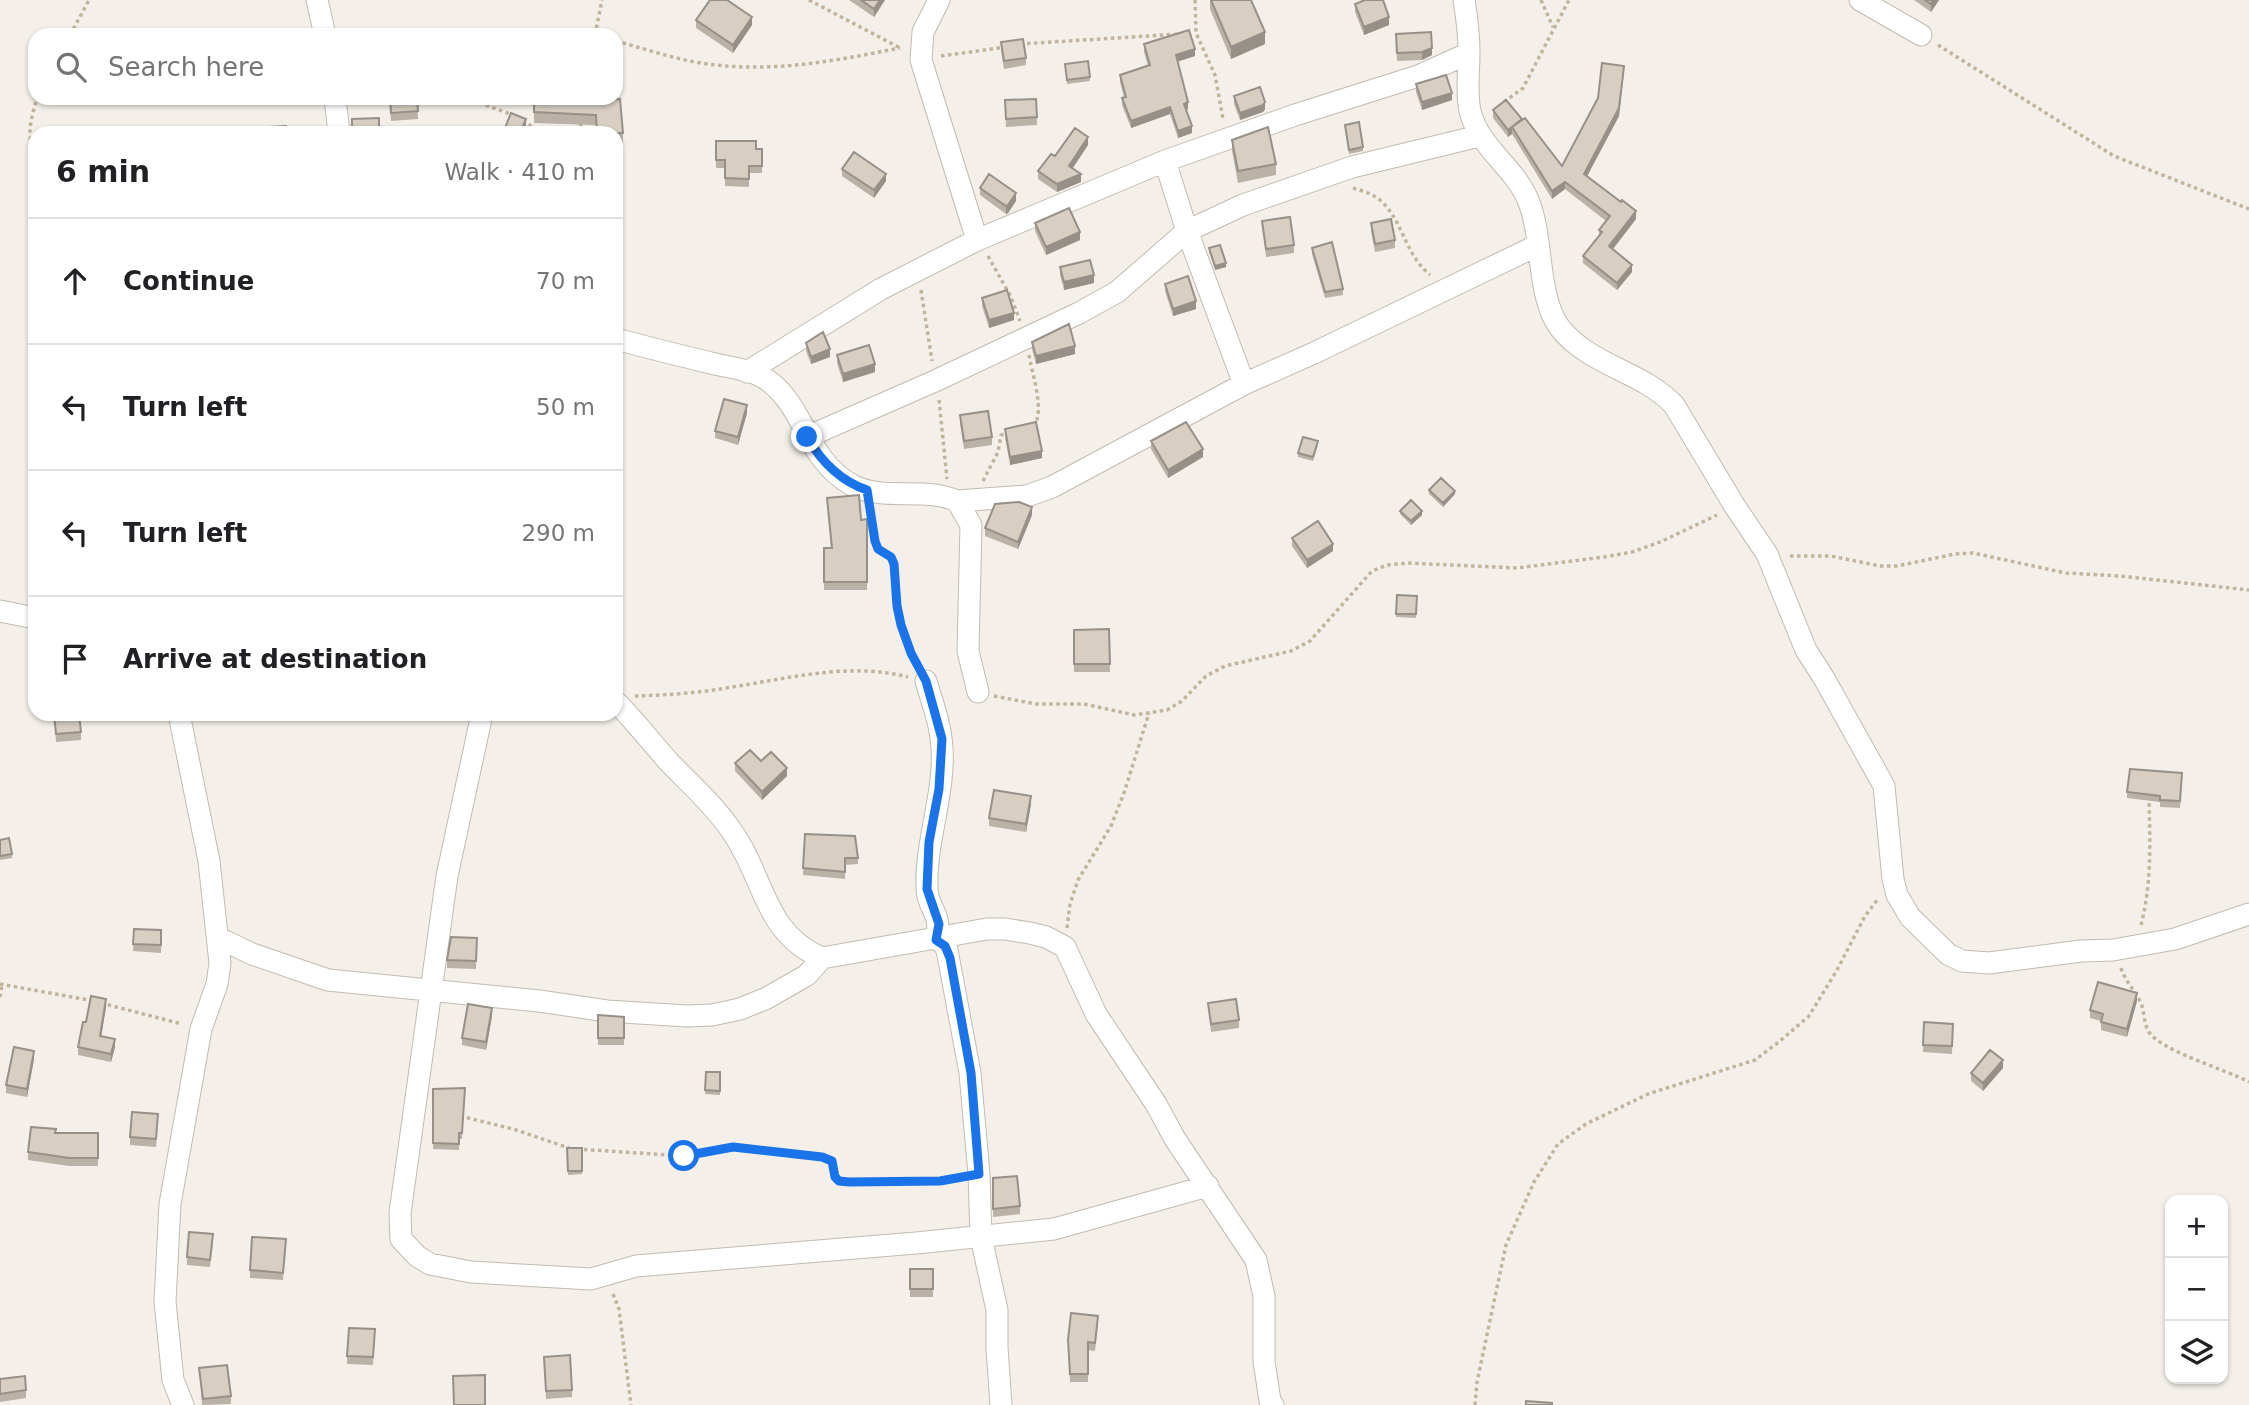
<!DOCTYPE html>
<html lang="en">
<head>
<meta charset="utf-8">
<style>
  body { margin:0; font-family:"DejaVu Sans",sans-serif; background:#f6f6f6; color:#202124 }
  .controls { position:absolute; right:21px; bottom:21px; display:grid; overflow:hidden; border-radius:14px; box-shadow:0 2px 5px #0004 }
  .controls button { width:63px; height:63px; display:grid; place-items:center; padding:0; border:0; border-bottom:2px solid #e0e0e0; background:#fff; color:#202124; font:35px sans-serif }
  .stop { position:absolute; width:21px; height:21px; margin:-16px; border:5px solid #1a73e8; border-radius:50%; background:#fff }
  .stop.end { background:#1a73e8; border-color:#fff; box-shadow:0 2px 7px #0008 }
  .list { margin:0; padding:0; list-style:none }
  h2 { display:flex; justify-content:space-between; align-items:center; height:91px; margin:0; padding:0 28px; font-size:30px }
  h2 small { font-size:23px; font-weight:400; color:#757577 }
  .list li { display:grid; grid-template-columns:46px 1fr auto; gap:21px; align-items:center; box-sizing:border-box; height:126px; padding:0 28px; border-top:2px solid #e0e0e0 }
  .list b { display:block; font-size:26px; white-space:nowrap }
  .list em { font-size:23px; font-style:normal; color:#757577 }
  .icon { flex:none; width:38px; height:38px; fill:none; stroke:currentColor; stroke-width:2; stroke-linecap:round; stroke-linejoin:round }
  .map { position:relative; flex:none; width:2249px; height:1405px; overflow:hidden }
  .search { position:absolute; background:#fff; box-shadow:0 2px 5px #0004; left:28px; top:28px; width:595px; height:77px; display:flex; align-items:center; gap:18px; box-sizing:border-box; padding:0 24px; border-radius:21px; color:#757577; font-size:26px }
  .panel { position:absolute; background:#fff; box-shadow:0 2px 5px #0004; left:28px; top:126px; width:595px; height:595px; border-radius:21px }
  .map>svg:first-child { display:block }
</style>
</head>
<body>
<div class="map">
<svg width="2249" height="1405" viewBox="0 0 2249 1405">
  <rect width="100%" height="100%" fill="#f4f0e9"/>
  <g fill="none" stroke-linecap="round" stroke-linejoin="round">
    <g stroke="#c2bbaf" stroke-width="23">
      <path id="minor" d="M317,0L325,35
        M939,0L923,32L921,60L977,240
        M1464,0C1467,18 1469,35 1469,53C1469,72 1466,92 1470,111C1479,148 1514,166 1528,200C1544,237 1536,296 1560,328C1590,366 1642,371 1674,405L1734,505L1767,554L1806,650L1825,680L1884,786L1893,879L1897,895L1910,917L1948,954L1962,961L1989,963L2081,951L2113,950L2175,939L2249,914
        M1860,0L1921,35
        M335,98L339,133
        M1165,161L1187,231L1244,384
        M616,339C649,348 682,356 715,364C733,368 755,370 770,382C806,410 806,459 852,485C885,502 923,486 957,501L971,525L968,651L978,692
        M747,372L881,289L977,240L1165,161L1295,115L1418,76L1469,53
        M807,437L935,381L1079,313L1117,292L1187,231L1243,205L1352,167L1479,136
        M957,501L1027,496L1052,487L1244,384L1314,353L1538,245
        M0,611L35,618
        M926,681C931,699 939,719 941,738C948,786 925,839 927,888C927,910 943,912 936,939
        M616,702C635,721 651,742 669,762C690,784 714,805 731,830C765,877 763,933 822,958L987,929H1005L1030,933L1046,937L1065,947L1096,1014L1156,1104L1175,1139L1256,1260L1264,1296V1361L1270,1401L1273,1405
        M179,714L209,861L220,963L217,984L201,1029L170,1204L165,1302L173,1380L183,1405
        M482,714L447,876L400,1213L401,1239L417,1256L430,1264L471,1272L591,1279L636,1266L916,1243L1054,1229L1208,1186
        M219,938L252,954L328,980L539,1001L607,1011L687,1016L712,1015L740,1009L767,998L807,975L822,958
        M936,939L943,943L947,950L970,1073L979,1174L981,1237L997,1310V1348L1001,1405"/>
    </g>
    <path stroke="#c1b39e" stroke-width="3.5" stroke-dasharray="3.5 3.5" stroke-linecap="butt" d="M809,0L902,49
      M1195,0L1196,33L1215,75L1223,119
      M1541,0L1553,27
      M70,35L89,0
      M595,35L602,0
      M616,41C649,50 683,62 716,65C779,72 839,60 900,48
      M1020,44L1180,34
      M1938,45L2114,156L2249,209
      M941,56L1006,47
      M466,98L513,115
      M1504,102L1523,88L1569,0
      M523,120L540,133
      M580,133L581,121
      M35,153C25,136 32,116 37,98
      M1353,188C1363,191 1374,194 1382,202C1404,223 1404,253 1430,275
      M988,256L1011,297L1020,321
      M921,290L932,361
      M1029,355C1032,374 1045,410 1034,426
      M939,400L947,479
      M983,481L998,452L1001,435L1006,434
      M871,509L878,549L891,557L894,564L896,606L901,625L916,664
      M1790,556H1831L1880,566H1897L1955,554L1973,553L2066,573L2120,576L2249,590
      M635,696C667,695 700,693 732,687C791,678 849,662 908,677
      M994,696L1036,704H1084L1134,715L1167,710L1182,701L1206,676L1225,666L1291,651L1310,641L1372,571L1387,565L1408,563L1517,568L1604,557L1632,552L1660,542L1717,515
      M2141,925C2152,882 2150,841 2149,797
      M1067,928L1070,904L1078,880L1111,826L1124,793L1149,713
      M2121,968C2125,981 2134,989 2140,1001C2145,1011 2143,1022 2149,1032C2161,1051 2225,1069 2249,1082
      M0,984L94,1001
      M0,997L2,984
      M101,1003L182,1024
      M460,1116L513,1129L569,1148
      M577,1149L684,1156L733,1147L829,1158L832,1161L835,1177L839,1181C879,1184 921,1184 961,1177
      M613,1294L619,1309L631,1405
      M1475,1405L1477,1382L1506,1245L1534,1182L1558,1144L1586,1124L1648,1094L1755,1060L1780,1041L1809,1016L1837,970L1865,916L1878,899"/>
    <use href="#minor" stroke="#fff" stroke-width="21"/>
  </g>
  <path fill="#bab1a7" d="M849,0H885L874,17Z
    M1210,0H1251L1265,44L1231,59L1210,9Z
    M1914,0H1939L1931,12Z
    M1355,4L1389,25L1364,35L1355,12Z
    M696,20L752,25L733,53L696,28Z
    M1396,34L1432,55L1422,60L1397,61Z
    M1001,42L1026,58V65L1004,69L1001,50Z
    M1144,44L1195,56L1177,62L1188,109L1186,110L1192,133L1178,138L1170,114L1131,128L1122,105V98L1124,97L1120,82V75L1148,66L1144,52Z
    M1065,68L1090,77V81L1067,84Z
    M1624,73L1619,116L1587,176L1636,219L1613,249L1632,272L1617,290L1583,263V256L1599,236V230L1606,221L1565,189L1552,199L1512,134L1508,137L1493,118V110L1522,120L1562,166Z
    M1416,84L1452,100L1422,110L1416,92Z
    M1234,96L1265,109L1263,112L1240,120L1234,104Z
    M389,98H417L418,119L391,121Z
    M534,98L575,102L623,133V143L616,144V133H596V125L534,123Z
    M1005,108L1037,117V125L1006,127Z
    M1345,125L1363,147V151L1349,154Z
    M1232,140L1276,164V175L1238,183L1232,151Z
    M716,141L756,149H762V173H749V187L725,186V168H716Z
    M1088,145L1072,168L1081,182L1057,192L1038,179V171L1055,156Z
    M842,169L886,181L874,198L842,176Z
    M980,188L1016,201L1008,213L1006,214L980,195Z
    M1262,221L1294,245V253L1266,257Z
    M1035,223L1080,240L1046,255L1035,231Z
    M1371,223L1395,240V248L1375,252L1371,231Z
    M1209,248L1226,267L1215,270L1209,252Z
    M1312,248L1343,289V295L1325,298L1312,254Z
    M1060,267L1094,283L1064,290L1060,275Z
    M1165,284L1196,309L1173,316L1165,291Z
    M982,298L1014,320L989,328L982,306Z
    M1032,342L1075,354L1036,364L1032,349Z
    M806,343L830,357L811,364L806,351Z
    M837,355L875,372L843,382L837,363Z
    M747,413L738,445L715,438V431Z
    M960,415L992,437V445L964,449L960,423Z
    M1005,429L1042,458L1010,465L1005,437Z
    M1151,441L1203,457L1168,478L1151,449Z
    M1318,445L1313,461L1298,457V453Z
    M1429,490L1455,494L1443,507L1429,494Z
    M827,498L861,520L867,519V590H824V548H831Z
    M1400,511L1422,515L1411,525L1400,514Z
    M1032,515L1018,549L985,536V528Z
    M1292,538L1333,551L1307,568L1292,546Z
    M1397,595L1417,596L1416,618L1396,617Z
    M1109,629L1110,672H1074V630Z
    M54,714L81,732V740L56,742Z
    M761,761L787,776L762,800L735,771V763Z
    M2182,779L2180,808L2160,807V802L2127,798V792Z
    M1031,804L1026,832L989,826V818Z
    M805,834L858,858V864L845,865V879L803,875Z
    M0,840L12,854V858L0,860Z
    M134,929L161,930V953L133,951Z
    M477,938L476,969L447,968V960Z
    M2137,1001L2127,1037L2101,1030V1021L2090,1018V1010Z
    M1208,1003L1239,1020V1028L1211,1032Z
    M106,1007L101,1036L115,1047L111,1062L78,1055V1047L86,1022Z
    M598,1015L624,1017V1045H598Z
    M492,1016L486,1050L462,1045V1038Z
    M1953,1024L1952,1054L1923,1052V1045Z
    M34,1059L27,1097L6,1093V1085Z
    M2003,1068L1983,1091L1971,1081V1073Z
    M706,1072H720V1095L705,1094Z
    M465,1088L462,1139H459V1150L433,1149V1089Z
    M158,1122L156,1147L130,1145V1137Z
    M56,1133H98V1166H69L28,1160V1152Z
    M567,1148H582V1174L568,1175Z
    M993,1178L1020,1206V1214L993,1217Z
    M213,1242L210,1267L187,1265V1257Z
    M286,1246L283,1280L250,1278V1270Z
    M910,1269H933V1297H910Z
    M1098,1324L1095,1351L1088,1350V1382H1070L1068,1340Z
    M375,1329L373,1365L347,1364V1356Z
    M544,1365L572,1390V1397L546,1399Z
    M199,1368L231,1396V1404L202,1405Z
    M0,1379L26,1390V1398L0,1402Z"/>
  <path fill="#979088" d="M880,0H885L874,17V9Z
    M1933,0H1939L1931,12V4Z
    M752,17V25L733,53V45Z
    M1389,17V25L1364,35V27Z
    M1265,32V44L1231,59V47Z
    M1432,48V55L1422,60V52Z
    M1195,49V56L1176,62V55Z
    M1624,66L1619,116L1584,182V174Z
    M1452,93V100L1422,110V102Z
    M1188,102V109L1184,111V104Z
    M1265,102V109L1263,112L1240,120V113Z
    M1170,107V114L1131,128V121Z
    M526,119V128L524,133H520Z
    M1522,119L1512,127V134L1508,137V130Z
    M1192,126V133L1178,138V131Z
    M1088,137V145L1069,174V166Z
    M886,174V181L874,198V190Z
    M1081,174V182L1057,192V184Z
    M1565,182V189L1552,199V191Z
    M1016,193V201L1008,213L1006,214V206Z
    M1636,211V219L1609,254V246Z
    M1080,232V240L1046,255V247Z
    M1226,263V267L1215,270V266Z
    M1632,265V272L1617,290V283Z
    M1094,275V283L1064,290V282Z
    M1196,301V309L1173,316V309Z
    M1014,313V320L989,328V320Z
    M1075,346V354L1036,364V356Z
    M830,349V357L811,364V357Z
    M875,364V372L843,382V374Z
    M747,405V413L738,445V437Z
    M1203,449V457L1168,478V470Z
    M1042,451V458L1010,465V457Z
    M1455,491V494L1443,507V503Z
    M1032,507V515L1018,549V542Z
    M1422,511V515L1411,525V521Z
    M1333,544V551L1307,568V560Z
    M787,768V776L762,800V792Z
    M1031,796V804L1026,832V824Z
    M2137,993V1001L2127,1037V1029Z
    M106,999V1007L100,1044V1036Z
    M492,1008V1016L486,1050V1042Z
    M115,1039V1047L111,1062V1054Z
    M34,1051V1059L27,1097V1089Z
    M2003,1060V1068L1983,1091V1083Z"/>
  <path fill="#d8cec2" stroke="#979088" stroke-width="2" d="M710,0H727L752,17L733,45L696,20Z
    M861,0H880L874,9Z
    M1211,0H1251L1265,32L1231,47Z
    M1365,0H1383L1389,17L1364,27L1355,4Z
    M1925,0H1933L1931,4Z
    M1189,30L1195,49L1176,55L1188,102L1184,104L1192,126L1178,131L1170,107L1131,121L1122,98L1126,97L1120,75L1150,65L1144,44Z
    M1431,32L1432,48L1422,52L1397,53L1396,34Z
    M1023,39L1026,58L1004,61L1001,42Z
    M1088,61L1090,77L1067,80L1065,64Z
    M1602,63L1624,66L1619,108L1584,174L1621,202L1622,200L1636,211L1609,246L1632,265L1617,283L1583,256L1602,232L1599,230L1610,216L1565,182L1552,191L1512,127L1525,118L1562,166L1598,98Z
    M1446,75L1452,93L1422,102L1416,84Z
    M1260,87L1265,102L1263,105L1240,113L1234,96Z
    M390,98H417L418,111L391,113Z
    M534,98H575V102L620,99L623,133H597L596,115L534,112Z
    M1036,99L1037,117L1006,119L1005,100Z
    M1506,100L1522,119L1508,130L1493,110Z
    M511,113L526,119L520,133H503Z
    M379,118V133H352V119Z
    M1359,122L1363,147L1349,150L1345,125Z
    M286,126L287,133H269V127Z
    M1268,127L1276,164L1238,171L1232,140Z
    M1075,128L1088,137L1069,166L1081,174L1057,184L1038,171L1051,154L1055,156Z
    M716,141H756V149H762V166H749V179L725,178V160H716Z
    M854,152L886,174L874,190L842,169Z
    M989,174L1016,193L1008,205L1006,206L980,188Z
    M1069,208L1080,232L1046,247L1035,223Z
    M1290,217L1294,245L1266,249L1262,221Z
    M1391,219L1395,240L1375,244L1371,223Z
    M1332,242L1343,289L1325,292L1312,248Z
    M1220,245L1226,263L1215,266L1209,248Z
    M1090,260L1094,275L1064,282L1060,267Z
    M1188,276L1196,301L1173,309L1165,284Z
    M1007,290L1014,313L989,320L982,298Z
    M1069,324L1075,346L1036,356L1032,342Z
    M823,332L830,349L811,357L806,343Z
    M869,345L875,364L843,374L837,355Z
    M724,399L747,405L738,437L715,431Z
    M988,411L992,437L964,441L960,415Z
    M1036,422L1042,451L1010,457L1005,429Z
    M1186,422L1203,449L1168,470L1151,441Z
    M1303,437L1318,441L1313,457L1298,453Z
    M1441,478L1455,491L1443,503L1429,490Z
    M859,495L861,520L867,519V582H824V548H832L827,498Z
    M1411,500L1422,511L1411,521L1400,511Z
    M1019,502L1032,507L1018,542L985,528L995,504Z
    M1318,521L1333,544L1307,560L1292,538Z
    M1397,595L1417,596L1416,614H1396Z
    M1109,629L1110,664H1074V630Z
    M54,714H79L81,732L56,734Z
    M750,750L761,761L771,752L787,768L762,792L735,763Z
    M2130,769L2182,773L2180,801L2160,800V796L2127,792Z
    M994,790L1031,796L1026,824L989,818Z
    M805,834L855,836L858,858H845V872L803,868Z
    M9,838L12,854L0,856V840Z
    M134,929L161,930V945L133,944Z
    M451,937L477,938L476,961L447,960Z
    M2098,982L2137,993L2127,1029L2101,1022L2103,1014L2090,1010Z
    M91,996L106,999L100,1036L115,1039L111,1054L78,1047L83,1022H86Z
    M1236,999L1239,1020L1211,1024L1208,1003Z
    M468,1004L492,1008L486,1042L462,1038Z
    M598,1015L624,1017V1038H598Z
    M1924,1022L1953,1024L1952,1046L1923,1045Z
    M14,1047L34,1051L27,1089L6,1085Z
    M1990,1050L2003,1060L1983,1083L1971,1073Z
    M706,1072H720V1091L705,1090Z
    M465,1088L462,1133H459V1144L433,1143V1089Z
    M132,1112L158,1114L156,1139L130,1137Z
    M31,1127L56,1129L55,1133H98V1158H69L28,1152Z
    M567,1148H582V1171H568Z
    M1017,1176L1020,1206L993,1209V1178Z
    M189,1232L213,1234L210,1260L187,1257Z
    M252,1237L286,1239L283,1273L250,1270Z
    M910,1269H933V1289H910Z
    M1071,1313L1098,1316L1095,1343L1088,1342V1374H1070L1068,1340Z
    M349,1328L375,1329L373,1357L347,1356Z
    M570,1355L572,1390L546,1391L544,1357Z
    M227,1365L231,1396L203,1399L199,1368Z
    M485,1375V1405H454L453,1376Z
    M25,1376L26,1390L0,1394V1379Z
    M1526,1401L1552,1403V1405H1526Z"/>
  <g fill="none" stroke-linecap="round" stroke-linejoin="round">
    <path stroke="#1a73e8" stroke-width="9" d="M684,1156L733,1147L822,1157L832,1161L835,1177L839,1181L849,1182L940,1181L979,1174L971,1073L950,958L945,946L936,940L939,924L927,889L929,842L939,789L942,739L926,681L911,653L901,625L897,606L894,564L891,557L878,549L875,541L867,490C840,481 821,461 807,437"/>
  </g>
</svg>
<div class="controls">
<button>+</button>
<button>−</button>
<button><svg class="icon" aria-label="layers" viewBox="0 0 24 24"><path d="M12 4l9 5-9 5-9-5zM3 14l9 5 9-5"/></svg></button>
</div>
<div class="stop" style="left:684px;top:1156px"></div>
<div class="stop end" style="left:807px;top:437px"></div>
<div class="search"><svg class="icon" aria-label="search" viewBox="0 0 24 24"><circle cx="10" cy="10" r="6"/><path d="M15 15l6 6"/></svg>Search here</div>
<section class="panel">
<h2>6 min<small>Walk · 410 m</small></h2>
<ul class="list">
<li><svg class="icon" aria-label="ahead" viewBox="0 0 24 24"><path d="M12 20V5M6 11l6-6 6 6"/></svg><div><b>Continue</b></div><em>70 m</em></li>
<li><svg class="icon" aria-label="left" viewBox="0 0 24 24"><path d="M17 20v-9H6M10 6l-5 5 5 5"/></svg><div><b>Turn left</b></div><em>50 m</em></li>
<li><svg class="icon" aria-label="left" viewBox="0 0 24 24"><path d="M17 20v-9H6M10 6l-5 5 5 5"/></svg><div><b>Turn left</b></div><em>290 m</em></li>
<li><svg class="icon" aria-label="arrive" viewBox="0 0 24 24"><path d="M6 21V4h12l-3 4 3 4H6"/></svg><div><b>Arrive at destination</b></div></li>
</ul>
</section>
</div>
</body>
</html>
